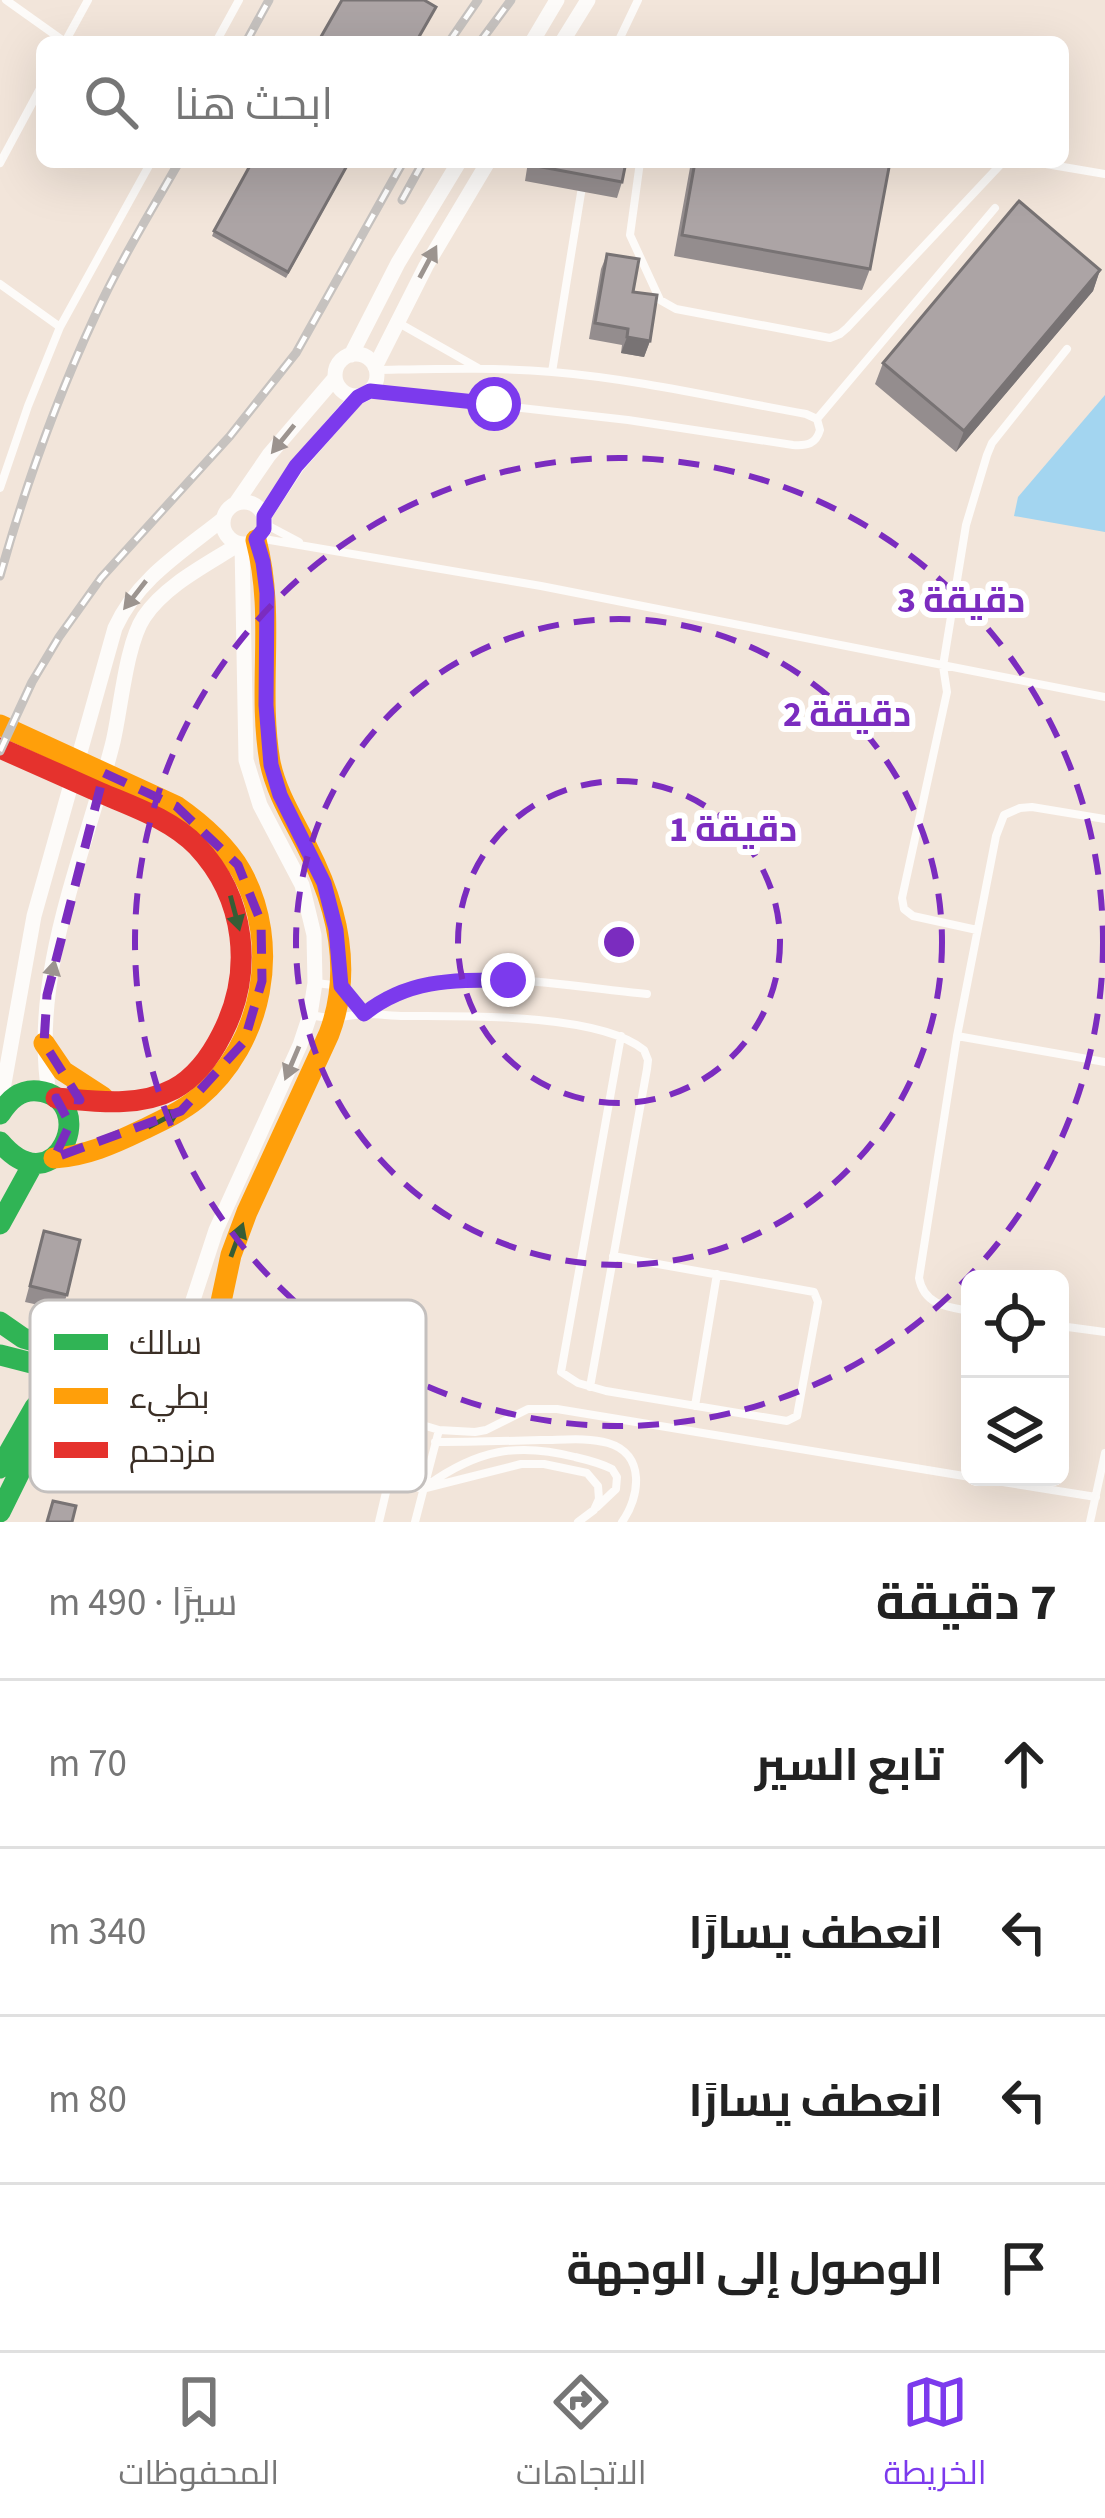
<!DOCTYPE html>
<html lang="ar">
<head>
<meta charset="utf-8">
<style>
  body { margin:0; font-family:"Source Sans 3",Cairo,sans-serif; background:#f2f2f2; color:#222; direction:rtl }
  .controls { position:absolute; right:36px; bottom:36px; display:grid; overflow:hidden; border-radius:18px; box-shadow:0 12px 48px #0002 }
  .controls button { width:108px; height:108px; display:grid; place-items:center; padding:0; border:0; border-bottom:3px solid #e0e0e0; background:#fff; color:#222; font:60px sans-serif }
  .stop { position:absolute; width:36px; height:36px; margin:-27px; border:9px solid #7c3aed; border-radius:50%; background:#fff }
  .stop.end { background:#7c3aed; border-color:#fff; box-shadow:0 3px 12px #0008 }
  .list { margin:0; padding:0; list-style:none }
  h2 { display:flex; justify-content:space-between; align-items:center; height:156px; margin:0; padding:0 48px; font-size:51px }
  h2 small { font-size:39px; font-weight:400; color:#767676 }
  .list li { display:grid; grid-template-columns:78px 1fr auto; gap:36px; align-items:center; box-sizing:border-box; height:168px; padding:0 48px; border-top:3px solid #e0e0e0 }
  .list b { display:block; font-size:45px; white-space:nowrap }
  .list em { font-size:39px; font-style:normal; color:#767676 }
  .icon { flex:none; width:66px; height:66px; fill:none; stroke:currentColor; stroke-width:2; stroke-linecap:round; stroke-linejoin:round }
  .map { position:relative; flex:none; width:1105px; height:1522px; overflow:hidden; direction:ltr }
  .search { position:absolute; background:#fff; box-shadow:0 12px 48px #0002; left:36px; right:36px; top:36px; height:132px; display:flex; align-items:center; gap:30px; box-sizing:border-box; padding:0 42px; border-radius:18px; color:#767676; font-size:45px }
  .sheet { height:828px; background:#fff }
  nav { display:flex; justify-content:space-around; align-items:center; box-sizing:border-box; height:168px; border-top:3px solid #e0e0e0; background:#fff; font-size:33px; color:#767676 }
  nav a { display:grid; justify-items:center; gap:6px }
  nav .on { color:#7c3aed }
  .map>svg:first-child { display:block }
</style>
</head>
<body>
<div class="map">
<svg width="1105" height="1522" viewBox="0 0 1105 1522">
  <rect width="100%" height="100%" fill="#f2e5da"/>
  <path fill="#a3d5f0" d="M1105,395V532L1014,516L1018,497Z"/>
  <g fill="none" stroke-linecap="round" stroke-linejoin="round">
    <path stroke="#fdfbf9" stroke-width="8" d="M6,0L65,42
      M65,42L88,0
      M216,42L239,0
      M618,42L638,0
      M640,162L630,235L660,300L676,309L830,338L840,334L847,328L1003,162
      M1034,162L1105,174
      M0,163L42,85
      M0,284L60,327
      M397,322L478,368
      M552,372L586,162
      M370,391L628,420L793,445C807,446 816,444 820,430L817,419L806,414C722,399 637,379 552,372C494,367 435,369 377,370
      M817,419L995,208
      M0,488L28,406L60,327L151,162
      M265,524L299,542
      M258,538L541,586L1105,697
      M977,930L913,916L904,909L902,898L947,692L943,666L966,525L987,455L992,443L1067,349
      M316,983L341,986L364,1014
      M364,1014C376,1005 388,994 403,989C478,967 571,987 647,994
      M311,1015C337,1021 343,1015 367,1014C379,1014 392,1016 405,1016C463,1016 599,1013 644,1050L648,1060L647,1069L590,1387
      M957,1036L996,836L1004,815L1020,808L1032,807L1105,819
      M613,1256L814,1292L818,1302L797,1416L787,1421L606,1391L578,1383L561,1372L621,1036
      M970,1311C947,1307 924,1305 919,1278L957,1036L1105,1062
      M1060,1326L1105,1332
      M214,1364L250,1378L350,1403L439,1430L475,1432L486,1430L528,1409H557L970,1477
      M199,1392L295,1425L334,1443L398,1480L422,1489L521,1464H544L587,1473L598,1486L599,1499L594,1510L578,1522
      M695,1406L717,1274
      M274,1418L282,1387
      M435,1442C470,1442 506,1441 541,1440C562,1440 588,1437 608,1443C646,1454 640,1497 622,1522
      M971,1477L1096,1497
      M428,1485C477,1450 517,1442 575,1457C588,1460 600,1463 612,1469L617,1477L616,1489L597,1507
      M379,1522L403,1420
      M415,1522L439,1430
      M1090,1522L1105,1453"/>
    <path stroke="#fdfbf9" stroke-width="15" d="M532,42L557,0
      M562,42L588,0
      M335 375a21 21 0 1 1 42 0a21 21 0 1 1-42 0Z
      M351,355L398,263L459,162
      M375,367L426,266L488,162
      M223 523a21 21 0 1 1 42 0a21 21 0 1 1-42 0Z
      M236,503L269,455L335,378
      M264,516L297,466L358,396
      M49,1094C30,973 84,857 113,742C121,708 126,644 144,617C165,585 208,564 239,544
      M0,1106L34,916L115,628C137,579 182,552 223,519
      M165 1368a25 25 0 1 1 50 0a25 25 0 1 1-50 0Z
      M178,1346L216,1230L300,1045L310,1015L315,983L314,935L302,885L260,805L246,760L242,544
      M68,1351L118,1357L170,1354
      M63,1371L172,1386"/>
    <path stroke="#30b455" stroke-width="21" d="M0,1114C9,1100 20,1089 38,1091C101,1098 57,1209 0,1142
      M0,1224L33,1164
      M0,1322L23,1338L68,1351L39,1433L0,1512
      M0,1355L63,1371
      M0,1468L35,1407"/>
    <path stroke="#ff9f0a" stroke-width="21" d="M0,725L176,806C202,824 225,844 241,871C282,945 263,1044 198,1098C181,1112 161,1121 142,1130C113,1144 86,1156 54,1158
      M44,1043L63,1071L103,1097
      M210,1353L231,1255L247,1212L329,1034C353,971 337,905 307,847C293,819 276,792 270,762C257,687 276,616 256,540"/>
    <path stroke="#e5322d" stroke-width="21" d="M0,748C34,763 67,778 101,793C134,807 172,820 197,846C246,898 254,972 222,1034C211,1056 196,1077 174,1089C138,1108 94,1101 56,1098"/>
    <g stroke="#c6c2bf" stroke-width="9">
      <path id="rail" d="M246,42L269,0
        M449,42L478,0
        M480,42L511,0
        M402,200L423,162
        M0,576C25,487 56,400 95,316C119,263 150,213 179,162
        M0,751L32,682L59,637L101,578L230,436L296,353L403,162"/>
    </g>
    <use href="#rail" stroke="#fff" stroke-width="4.5" stroke-dasharray="14" stroke-linecap="butt"/>
  </g>
  <path fill="#948d8e" d="M350,162L286,278L212,236L214,231Z
    M528,162H626L622,182L617,198L525,181Z
    M691,162H890L870,269L862,290L674,256Z
    M607,254L633,292L650,341L644,357L621,353L622,345L589,339L601,269Z
    M1100,270L1093,291L956,452L875,384L883,363Z
    M44,1231L67,1295L61,1310L25,1302Z
    M98,1398L136,1435L130,1451L88,1440L92,1414Z
    M163,1418L180,1445L176,1456L155,1451Z
    M195,1423L213,1451L209,1462L186,1458Z
    M66,1451L86,1480L82,1491L56,1486Z"/>
  <path fill="#787374" d="M1100,270L1093,291L956,452L964,431Z
    M627,337L650,341L644,357L621,353Z"/>
  <path fill="#aca4a5" stroke="#787374" stroke-width="3" d="M342,0H424L436,7L416,42H318Z
    M252,162H349L288,272L214,231Z
    M531,162H626L622,182L531,165Z
    M695,162H890L870,269L682,235Z
    M1019,201L1100,270L964,431L883,363Z
    M607,254L639,259L633,292L657,295L650,341L627,337L628,329L595,323Z
    M44,1231L80,1240L67,1295L30,1286Z
    M53,1501L76,1506L72,1522H47Z"/>
  <defs><path id="oneway-solid" d="M-6-.8H1V-3.2L6.5 0L1 3.2V.8H-6Z" transform="scale(3)"/></defs>
  <g fill="#9c948f">
    <use href="#oneway-solid" transform="translate(428 262) rotate(-62)"/>
    <use href="#oneway-solid" transform="translate(283 439) rotate(129)"/>
    <use href="#oneway-solid" transform="translate(135 595) rotate(128)"/>
    <use href="#oneway-solid" transform="translate(51 978) rotate(-78)"/>
    <use href="#oneway-solid" transform="translate(292 1063) rotate(113)"/>
  </g>
  <g fill="#365d36">
    <use href="#oneway-solid" transform="translate(235 913) rotate(75)"/>
    <use href="#oneway-solid" transform="translate(164 1119) rotate(-28)"/>
    <use href="#oneway-solid" transform="translate(237 1240) rotate(-70)"/>
  </g>
  <g fill="none" stroke-linecap="round" stroke-linejoin="round">
    <path stroke="#7c3aed" stroke-width="15" d="M494,404L370,391L358,397L296,466L264,516V529L256,539L263,562L267,593L266,705L271,765L280,795L324,883L336,930L341,986L364,1014C408,979 453,980 508,980"/>
  </g>
  <path fill="none" stroke="#7b2cbf" stroke-width="9" stroke-dasharray="24 15" stroke-linejoin="round" d="M104,773L176,806L238,865L261,922L262,981L244,1042L181,1111L54,1158L70,1124L56,1098L80,1100L44,1043L47,995Z"/>
  <g fill="none" stroke="#7b2cbf" stroke-width="6" stroke-dasharray="21 15">
    <circle cx="619" cy="942" r="161"/>
    <circle cx="619" cy="942" r="323"/>
    <circle cx="619" cy="942" r="484"/>
  </g>
  <rect x="30" y="1300" width="396" height="192" rx="18" fill="#fff" stroke="#c4c0be" stroke-width="3"/>
  <rect x="54" y="1334" width="54" height="16" fill="#30b455"/>
  <rect x="54" y="1388" width="54" height="16" fill="#ff9f0a"/>
  <rect x="54" y="1442" width="54" height="16" fill="#e5322d"/>
  <g font-size="33" fill="#3a2e25">
    <text x="129" y="1354">سالك</text>
    <text x="129" y="1408">بطيء</text>
    <text x="129" y="1462">مزدحم</text>
  </g>
  <circle cx="619" cy="942" r="18" fill="#7b2cbf" stroke="#fff" stroke-width="6"/>
  <g font-size="36" text-anchor="middle" font-weight="bold" fill="#7b2cbf" stroke="#fff" stroke-width="12" stroke-linejoin="round" paint-order="stroke">
    <text x="961" y="612">3 دقيقة</text>
    <text x="847" y="726">2 دقيقة</text>
    <text x="733" y="841">1 دقيقة</text>
  </g>
</svg>
<div class="controls">
<button><svg class="icon" aria-label="locate" viewBox="0 0 24 24"><circle cx="12" cy="12" r="6"/><path d="M12 2v4M12 18v4M2 12h4M18 12h4"/></svg></button>
<button><svg class="icon" aria-label="layers" viewBox="0 0 24 24"><path d="M12 4l9 5-9 5-9-5zM3 14l9 5 9-5"/></svg></button>
</div>
<div class="stop" style="left:494px;top:404px"></div>
<div class="stop end" style="left:508px;top:980px"></div>
<div class="search"><svg class="icon" aria-label="search" viewBox="0 0 24 24"><circle cx="10" cy="10" r="6"/><path d="M15 15l6 6"/></svg>ابحث هنا</div>
</div>
<section class="sheet">
<h2>7 دقيقة<small>سيرًا · 490 m</small></h2>
<ul class="list">
<li><svg class="icon" aria-label="ahead" viewBox="0 0 24 24"><path d="M12 20V5M6 11l6-6 6 6"/></svg><div><b>تابع السير</b></div><em>70 m</em></li>
<li><svg class="icon" aria-label="left" viewBox="0 0 24 24"><path d="M17 20v-9H6M10 6l-5 5 5 5"/></svg><div><b>انعطف يسارًا</b></div><em>340 m</em></li>
<li><svg class="icon" aria-label="left" viewBox="0 0 24 24"><path d="M17 20v-9H6M10 6l-5 5 5 5"/></svg><div><b>انعطف يسارًا</b></div><em>80 m</em></li>
<li><svg class="icon" aria-label="arrive" viewBox="0 0 24 24"><path d="M6 21V4h12l-3 4 3 4H6"/></svg><div><b>الوصول إلى الوجهة</b></div></li>
</ul>
</section>
<nav>
<a class="on"><svg class="icon" aria-label="map" viewBox="0 0 24 24"><path d="M3 6l6-2 6 2 6-2v14l-6 2-6-2-6 2zM9 4v14M15 6v14"/></svg>الخريطة</a>
<a><svg class="icon" aria-label="directions" viewBox="0 0 24 24"><path d="M12 3l9 9-9 9-9-9zM9 14v-3h6M13 9l2 2-2 2"/></svg>الاتجاهات</a>
<a><svg class="icon" aria-label="saved" viewBox="0 0 24 24"><path d="M7 4h10v16l-5-4-5 4z"/></svg>المحفوظات</a>
</nav>
</body>
</html>
